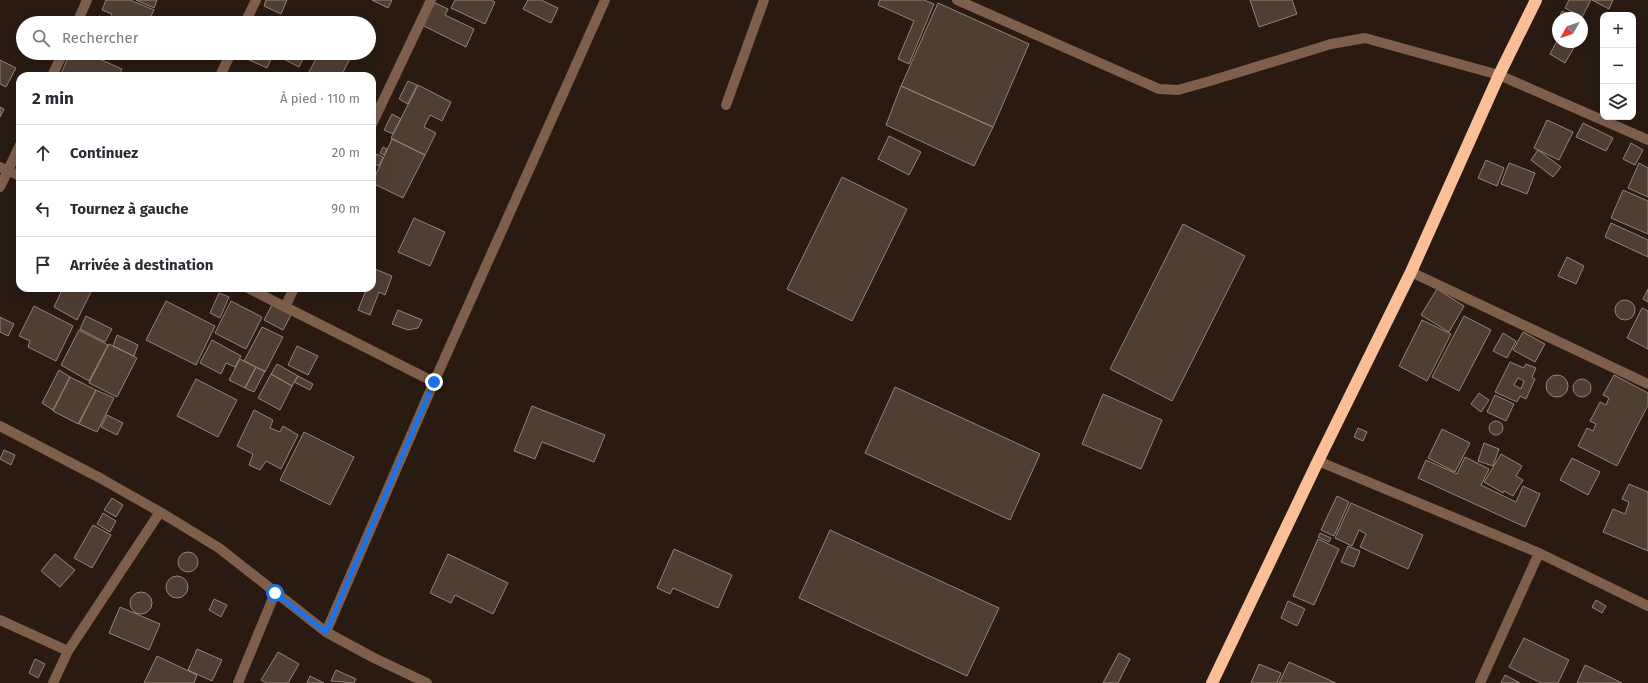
<!DOCTYPE html>
<html lang="fr">
<head>
<meta charset="utf-8">
<style>
  body { margin:0; font-family:"Fira Sans",sans-serif; background:#f2f2f3; color:#2b2b33 }
  .controls { position:absolute; right:12px; top:12px; display:grid; overflow:hidden; border-radius:8px; box-shadow:0 4px 16px #0002 }
  .controls button { width:36px; height:36px; display:grid; place-items:center; padding:0; border:0; border-bottom:1px solid #e1e1e2; background:#fff; color:#2b2b33; font:20px sans-serif }
  .compass { position:absolute; left:1552px; top:12px; width:36px; height:36px; border-radius:50%; background:#fff; box-shadow:0 4px 16px #0002; rotate:230deg }
  .stop { position:absolute; width:12px; height:12px; margin:-9px; border:3px solid #1a73e8; border-radius:50%; background:#fff }
  .stop.end { background:#1a73e8; border-color:#fff; box-shadow:0 1px 4px #0008 }
  .list { margin:0; padding:0; list-style:none }
  h2 { display:flex; justify-content:space-between; align-items:center; height:52px; margin:0; padding:0 16px; font-size:17px }
  h2 small { font-size:13px; font-weight:400; color:#7c7c81 }
  .list li { display:grid; grid-template-columns:26px 1fr auto; gap:12px; align-items:center; box-sizing:border-box; height:56px; padding:0 16px; border-top:1px solid #e1e1e2 }
  .list b { display:block; font-size:15px; white-space:nowrap }
  .list em { font-size:13px; font-style:normal; color:#7c7c81 }
  .icon { flex:none; width:22px; height:22px; fill:none; stroke:currentColor; stroke-width:2; stroke-linecap:round; stroke-linejoin:round }
  .map { position:relative; flex:none; width:1648px; height:683px; overflow:hidden }
  .search { position:absolute; background:#fff; box-shadow:0 4px 16px #0002; left:16px; top:16px; width:360px; height:44px; display:flex; align-items:center; gap:10px; box-sizing:border-box; padding:0 14px; border-radius:22px; color:#7c7c81; font-size:15px }
  .panel { position:absolute; background:#fff; box-shadow:0 4px 16px #0002; left:16px; top:72px; width:360px; height:220px; border-radius:12px }
  .map>svg:first-child { display:block }
</style>
</head>
<body>
<div class="map">
<svg width="1648" height="683" viewBox="0 0 1648 683">
  <rect width="100%" height="100%" fill="#291b12"/>
  <path fill="#4f3e34" stroke="#968378" fill-rule="evenodd" d="M106,0H130L154,10L148,22L145,21L144,23H96L99,16L109,20L112,14L102,10Z
    M136,0H157L154,8Z
    M266,0H287L281,14L264,6Z
    M372,0H392L388,8Z
    M455,0H491L495,2L485,24L451,8Z
    M528,0H541L558,8L551,23L523,9Z
    M880,0H924L934,4L909,64L898,59L914,21L878,5Z
    M1250,0H1292L1297,14L1259,27Z
    M1569,0H1591L1582,17L1565,8Z
    M1592,0H1613L1609,9Z
    M433,2L448,9L445,15L474,29L466,47L422,25Z
    M938,3L1029,44L993,127L901,86Z
    M1562,11L1571,15L1569,18H1559Z
    M279,16L293,23H276Z
    M1558,39V42H1569L1575,46L1565,63L1550,54Z
    M70,53H86L122,69L119,76H60Z
    M125,53H135L133,57Z
    M250,53H267L273,55L267,68L247,59Z
    M272,53H306L299,67Z
    M319,53H348L352,55L341,76H307Z
    M0,60L16,68L6,87L0,84Z
    M408,81L417,85L408,104L399,99Z
    M418,85L451,102L442,121L430,115L424,127L436,133L425,155L391,138Z
    M901,86L993,127L974,166L886,125Z
    M0,107L4,109L0,117Z
    M392,114L401,119L393,134L384,130Z
    M1547,120L1573,132L1559,160L1534,148Z
    M1583,123L1613,138L1606,151L1576,137Z
    M889,136L921,152L909,175L878,159Z
    M392,139L425,155L403,198L372,183Z
    M1631,143L1643,150L1635,165L1623,159Z
    M383,147L387,149L384,155L380,153Z
    M1538,150L1561,167L1553,177L1531,160Z
    M377,154L383,157L379,166L372,163Z
    M1486,160L1504,168L1497,186L1478,178Z
    M1509,163L1535,173L1527,194L1501,184Z
    M1639,163L1648,168V197L1628,188Z
    M842,177L907,209L852,321L787,289Z
    M1623,190L1648,201V234L1611,218Z
    M414,218L445,232L430,266L398,252Z
    M1611,223L1648,240V257L1605,237Z
    M1183,224L1245,256L1172,401L1110,369Z
    M1567,257L1584,266L1576,284L1558,276Z
    M375,269L392,276L385,295L379,292L370,315L358,310L367,288H372V276Z
    M63,288H93L77,320L54,307Z
    M1437,289L1464,306L1449,332L1421,315Z
    M1648,289V302L1643,299Z
    M219,293L229,297L220,318L210,313Z
    M1615 310a10 10 0 1 1 20 0a10 10 0 1 1-20 0Z
    M166,301L215,326L196,365L146,340Z
    M231,301L262,317L246,349L215,333Z
    M272,305L291,315L283,330L264,320Z
    M34,306L73,326L56,361L28,347L30,341L19,336Z
    M1642,308L1648,311V349L1627,338Z
    M398,310L422,320L418,328L408,330L392,324Z
    M86,316L112,329L105,342L80,329Z
    M1464,316L1491,330L1459,391L1432,377Z
    M0,317L14,324L8,336L0,332Z
    M1422,320L1451,334L1427,381L1399,366Z
    M262,327L283,337L265,372L244,361Z
    M79,330L108,345L89,381L61,365Z
    M1523,332L1545,344L1535,362L1513,350Z
    M1503,333L1516,341L1507,358L1493,351Z
    M117,335L138,345L134,356L113,346Z
    M212,340L241,356L235,367L226,363L221,374L200,363Z
    M109,344L137,358L117,397L89,383Z
    M297,346L318,356L308,375L288,365Z
    M240,359L256,367L245,388L229,380Z
    M1510,362L1524,368L1526,364L1536,368L1532,377L1535,379L1526,399L1520,396L1517,402L1495,392ZM1518,378L1524,381L1521,389L1514,385Z
    M277,364L298,376L292,386L271,374Z
    M256,367L265,371L254,392L245,388Z
    M59,370L70,377L53,410L42,403Z
    M271,374L292,386L280,410L258,398Z
    M1546 386a11 11 0 1 1 22 0a11 11 0 1 1-22 0Z
    M1614,375L1648,393V405L1617,466L1578,446L1587,428L1593,431L1596,424L1590,421L1600,402L1606,405L1609,398L1603,395Z
    M298,376L313,384L310,390L294,382Z
    M70,377L96,390L78,424L53,411Z
    M196,379L237,400L218,437L177,416Z
    M1573 388a9 9 0 1 1 18 0a9 9 0 1 1-18 0Z
    M895,387L1040,454L1010,520L865,453Z
    M96,390L114,398L97,432L79,424Z
    M1479,393L1489,400L1481,412L1471,404Z
    M1103,394L1162,420L1141,469L1082,444Z
    M1495,395L1514,404L1506,421L1487,412Z
    M532,406L605,435L594,462L542,442L535,459L514,451Z
    M254,410L273,420L270,428L280,432L283,426L298,435L281,469L266,461L260,470L249,465L253,454L237,446Z
    M107,415L123,423L117,435L101,427Z
    M1489 428a7 7 0 1 1 14 0a7 7 0 1 1-14 0Z
    M1358,428L1367,432L1363,441L1354,437Z
    M1442,429L1470,443L1455,472L1428,458Z
    M304,432L354,457L330,505L280,480Z
    M1484,443L1499,449L1493,466L1478,461Z
    M4,450L15,455L11,465L0,459Z
    M1501,454L1522,466L1516,476L1523,480L1513,496L1504,491L1503,493L1484,482Z
    M1465,457L1489,469L1481,485L1516,502L1523,486L1540,494L1525,527L1418,478L1426,460L1457,474Z
    M1572,458L1600,472L1588,495L1560,480Z
    M1629,484L1648,492V551L1603,532L1613,509L1625,514L1629,502L1622,499Z
    M1337,496L1349,502L1334,536L1321,530Z
    M112,498L123,505L116,517L104,510Z
    M1351,503L1423,535L1408,569L1360,547L1366,534L1359,530L1352,546L1335,538Z
    M103,513L116,521L110,532L97,524Z
    M93,525L111,535L92,568L74,558Z
    M830,530L999,608L967,676L799,598Z
    M1320,533L1331,538L1329,542L1318,537Z
    M1318,539L1339,549L1314,605L1293,596Z
    M1348,546L1360,551L1354,567L1341,562Z
    M674,549L732,575L718,608L673,588L670,594L657,588Z
    M178 562a10 10 0 1 1 20 0a10 10 0 1 1-20 0Z
    M55,554L75,570L60,587L41,571Z
    M448,554L508,583L493,614L455,595L451,603L430,593Z
    M166 587a11 11 0 1 1 22 0a11 11 0 1 1-22 0Z
    M130 603a11 11 0 1 1 22 0a11 11 0 1 1-22 0Z
    M214,599L227,605L221,617L209,610Z
    M1596,600L1606,606L1602,613L1592,607Z
    M1288,601L1305,609L1297,626L1281,618Z
    M120,607L160,624L149,650L109,633Z
    M1524,638L1569,660L1558,683H1541L1509,667Z
    M197,649L222,660L212,681L188,670Z
    M278,652L299,664L288,683H266L261,680Z
    M1119,653L1130,659L1118,683H1103Z
    M157,656L197,675L194,683H144Z
    M35,659L45,664L38,678L29,673Z
    M1289,662L1336,683H1279Z
    M1259,664L1281,673L1277,683H1251Z
    M1585,665L1622,683H1577Z
    M336,670L356,679L354,683L331,681Z
    M1505,675L1520,683H1501Z
    M310,676L324,683H307Z"/>
  <g fill="none" stroke-linecap="round" stroke-linejoin="round">
    <path stroke="#7e5f4c" stroke-width="10" d="M957,0L1159,89L1178,90L1210,81L1331,44L1365,38L1499,75L1648,140
      M77,23L87,0
      M245,23L256,0
      M52,76L63,53
      M220,76L231,53
      M726,105L764,0
      M372,124L431,0
      M0,167L20,176
      M0,187L20,145
      M1411,272L1648,384
      M248,288L434,382
      M285,307L294,288
      M0,426L100,478L160,512L219,548L326,632
      M1318,461L1539,553L1648,606
      M0,620L68,651
      M53,683L68,651L160,512
      M238,683L275,593
      M427,683L374,658L326,632L434,382L605,0
      M1480,683L1539,553"/>
    <path stroke="#fcbe97" stroke-width="12" d="M1212,683L1318,461L1411,272L1499,75L1536,0"/>
  </g>
  <g fill="none" stroke-linecap="round" stroke-linejoin="round">
    <path stroke="#1a73e8" stroke-width="5" d="M275,593L326,632L434,382"/>
  </g>
</svg>
<div class="controls">
<button>+</button>
<button>−</button>
<button><svg class="icon" aria-label="layers" viewBox="0 0 24 24"><path d="M12 4l9 5-9 5-9-5zM3 14l9 5 9-5"/></svg></button>
</div>
<svg class="compass" viewBox="-18 -18 36 36"><path d="M0-13l5 13h-10z" fill="#e53935"/><path d="M0 13l5-13h-10z" fill="#7c7c81"/></svg>
<div class="stop" style="left:275px;top:593px"></div>
<div class="stop end" style="left:434px;top:382px"></div>
<div class="search"><svg class="icon" aria-label="search" viewBox="0 0 24 24"><circle cx="10" cy="10" r="6"/><path d="M15 15l6 6"/></svg>Rechercher</div>
<section class="panel">
<h2>2 min<small>À pied · 110 m</small></h2>
<ul class="list">
<li><svg class="icon" aria-label="ahead" viewBox="0 0 24 24"><path d="M12 20V5M6 11l6-6 6 6"/></svg><div><b>Continuez</b></div><em>20 m</em></li>
<li><svg class="icon" aria-label="left" viewBox="0 0 24 24"><path d="M17 20v-9H6M10 6l-5 5 5 5"/></svg><div><b>Tournez à gauche</b></div><em>90 m</em></li>
<li><svg class="icon" aria-label="arrive" viewBox="0 0 24 24"><path d="M6 21V4h12l-3 4 3 4H6"/></svg><div><b>Arrivée à destination</b></div></li>
</ul>
</section>
</div>
</body>
</html>
